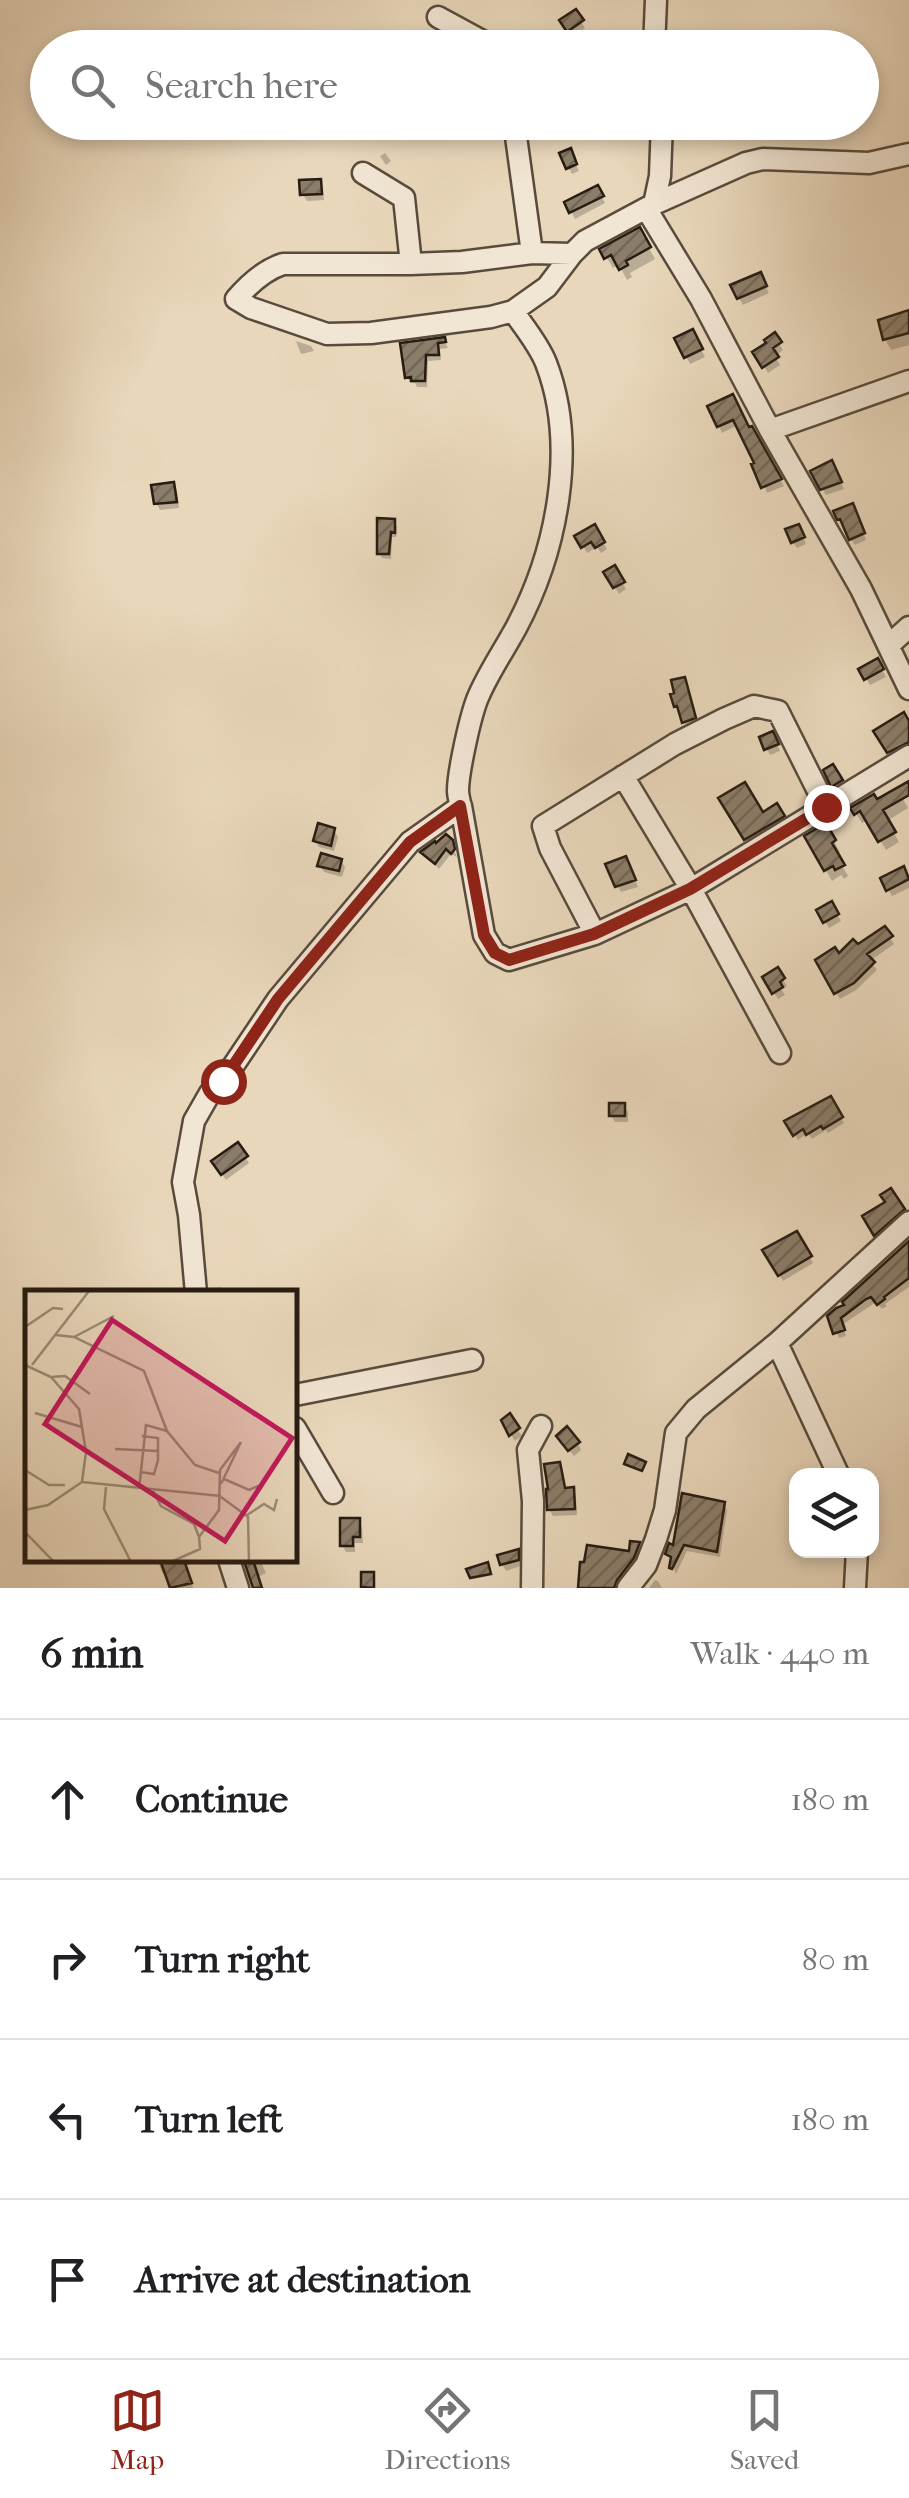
<!DOCTYPE html>
<html lang="en">
<head>
<meta charset="utf-8">
<style>
  body { margin:0; font-family:"IM FELL French Canon",serif; background:#f6f6f6; color:#202124 }
  .controls { position:absolute; right:30px; bottom:30px; display:grid; overflow:hidden; border-radius:20px; box-shadow:0 5px 15px #0003 }
  .controls button { width:90px; height:90px; display:grid; place-items:center; padding:0; border:0; border-bottom:2px solid #e0e0e0; background:#fff; color:#202124; font:50px sans-serif }
  .stop { position:absolute; width:30px; height:30px; margin:-22px; border:8px solid #8f2418; border-radius:50%; background:#fff }
  .stop.end { background:#8f2418; border-color:#fff; box-shadow:0 2px 10px #0008 }
  .list { margin:0; padding:0; list-style:none }
  h2 { display:flex; justify-content:space-between; align-items:center; height:130px; margin:0; padding:0 40px; font-size:42px }
  h2 small { font-size:32px; font-weight:400; color:#757577 }
  .list li { display:grid; grid-template-columns:65px 1fr auto; gap:30px; align-items:center; box-sizing:border-box; height:160px; padding:0 40px; border-top:2px solid #e0e0e0 }
  .list b { display:block; font-size:38px; white-space:nowrap }
  .list em { font-size:32px; font-style:normal; color:#757577 }
  .icon { flex:none; width:55px; height:55px; fill:none; stroke:currentColor; stroke-width:2; stroke-linecap:round; stroke-linejoin:round }
  .map { position:relative; flex:none; width:909px; height:1588px; overflow:hidden }
  .search { position:absolute; background:#fff; box-shadow:0 5px 15px #0003; left:30px; right:30px; top:30px; height:110px; display:flex; align-items:center; gap:25px; box-sizing:border-box; padding:0 35px; border-radius:55px; color:#757577; font-size:38px }
  .sheet { height:770px; background:#fff }
  nav { display:flex; justify-content:space-around; align-items:center; box-sizing:border-box; height:140px; border-top:2px solid #e0e0e0; background:#fff; font-size:28px; color:#757577 }
  nav a { display:grid; justify-items:center; gap:5px }
  nav .on { color:#8f2418 }
  .map>svg:first-child { display:block }
</style>
</head>
<body>
<div class="map">
<svg width="909" height="1588" viewBox="0 0 909 1588">
  <defs>
    <pattern id="building-hatch" width="6" height="6" patternUnits="userSpaceOnUse" patternTransform="scale(2.5)"><rect width="6" height="6" fill="#8c7d6a"/><path d="M-1 1l2-2M0 6l6-6M5 7l2-2" fill="none" stroke="#726656"/></pattern>
  </defs>
  <rect width="100%" height="100%" fill="#e9d7bb"/>
  <filter id="stains"><feTurbulence type="fractalNoise" baseFrequency=".002" numOctaves="4"/><feColorMatrix values="0 0 0 0 .2 0 0 0 0 .09 0 0 0 0 .02 0 0 0 .5 -.17"/></filter>
  <radialGradient id="worn" r=".72"><stop offset=".6" stop-color="#630" stop-opacity="0"/><stop offset="1" stop-color="#630" stop-opacity=".3"/></radialGradient>
  <path fill="#0003" d="M575,12L585,28L573,37L563,21Z
    M357,122H368L371,128L362,134Z
    M635,122H654L650,138H639L635,131Z
    M385,153L391,161L386,165L380,156Z
    M573,158L579,171L572,174L568,167Z
    M319,182L323,189L324,200L307,201L303,195Z
    M597,188L605,203L575,219L567,203Z
    M639,230L655,259L630,273L632,277L627,280L619,265L613,268L602,250Z
    M763,281L769,293L743,305L739,298Z
    M909,313V345L891,350L885,339Z
    M692,332L705,357L690,364L677,339Z
    M774,336L783,350L775,356L780,365L768,373L755,353Z
    M444,340L448,348L440,349L441,360L428,361L427,387H417L415,383H411L407,377L403,345Z
    M296,341L311,346L314,351L301,354Z
    M736,403L748,430L751,429L784,486L767,493L758,464L738,425L722,433L719,426Z
    M831,463L844,489L826,495L813,472Z
    M173,485L177,491L179,508L160,510L156,503Z
    M856,513L866,540L855,545L851,539Z
    M394,521L397,527L396,537H392L391,559L382,558L379,553Z
    M594,528L607,549L601,553L597,547L587,553L578,537Z
    M802,534L806,544L797,548L793,542Z
    M614,569L626,589L619,594L607,573Z
    M877,661L886,677L870,685L861,670Z
    M684,679L698,725L688,729L676,706Z
    M909,726V754L894,761L877,732Z
    M772,734L780,751L770,755L767,748Z
    M898,790L908,808L887,821L899,842L886,850L868,820L862,823L853,809L876,803Z
    M722,799L762,815L776,807L789,828L752,850Z
    M825,826L840,852L836,855L848,876L844,879L841,875L832,881L807,837Z
    M334,830L338,837L334,851L319,847L315,841Z
    M451,842L457,857L451,854L439,869L423,852Z
    M341,861L345,867L342,877L324,872L320,865Z
    M628,865L638,887L621,892L617,885Z
    M903,869L909,879V888L892,896L883,879Z
    M831,904L841,921L829,928L819,911Z
    M885,929L894,944L870,961L877,970L856,990L840,999L818,961L838,956L858,948Z
    M777,970L787,986L781,989L785,995L778,999L765,978Z
    M830,1099L844,1123L828,1133L826,1130L812,1139L808,1133L798,1140L788,1122Z
    M624,1106L628,1112V1122H615L611,1115Z
    M238,1145L249,1163L226,1180L214,1162Z
    M890,1191L906,1217L878,1238L865,1217L888,1203Z
    M797,1235L813,1263L783,1281L765,1251Z
    M909,1246V1287L885,1304L887,1306L882,1309L876,1302L842,1325L846,1336L839,1338L830,1316L848,1306Z
    M221,1287L225,1293H210L211,1288Z
    M509,1417L522,1436L515,1441L505,1426Z
    M563,1443H578L581,1450L574,1456Z
    M559,1464L563,1471L566,1490H573L576,1497L577,1515L553,1516L549,1509Z
    M724,1504L727,1510L720,1557L687,1551L676,1574L668,1553Z
    M359,1521L362,1528L363,1543H355V1552H346L342,1545Z
    M638,1545L643,1553L621,1588H580L631,1554Z
    M518,1552L521,1558V1566L506,1571L502,1564Z
    M157,1560H197L186,1566L193,1588H172L167,1572L163,1574Z
    M246,1560H260L266,1573L258,1577L262,1588H254Z
    M655,1580L658,1581L662,1588H649Z"/>
  <path fill="url(#building-hatch)" stroke="#271c12" stroke-width="2.5" d="M576,9L584,20L567,32L559,20Z
    M571,148L577,164L566,169L559,153Z
    M321,179L322,194L300,195L299,180Z
    M598,185L604,196L569,213L564,202Z
    M640,227L651,247L626,261L628,265L619,270L611,255L604,259L599,249Z
    M761,272L767,286L737,299L730,285Z
    M909,310V333L883,340L878,320Z
    M693,329L703,349L684,358L674,338Z
    M775,332L782,342L773,348L779,357L762,368L752,352L766,343L764,340Z
    M445,337L446,342L438,343L439,355H426L425,381H411V377L405,378L400,343Z
    M733,394L749,427L752,426L782,479L761,488L751,464L754,463L733,420L717,427L707,406Z
    M832,460L842,482L820,490L810,471Z
    M174,482L177,502L154,504L151,485Z
    M853,503L865,533L849,540L840,519L837,520L833,511Z
    M377,518L395,519V533L391,532L389,554H377Z
    M595,524L605,542L595,548L591,542L581,548L574,536Z
    M799,524L805,537L791,543L785,529Z
    M615,565L625,582L613,588L603,572Z
    M878,658L884,669L864,680L858,669Z
    M685,677L696,718L682,723L677,706L674,707L670,694L674,693L671,680Z
    M904,712L909,721V742L887,753L873,731Z
    M773,731L779,744L764,750L759,737Z
    M833,764L843,780L831,787L823,770Z
    M909,781V795L883,810L896,832L878,842L860,811L854,815L850,808L874,794L877,799Z
    M745,782L763,812L777,803L785,816L744,840L718,798Z
    M318,823L335,828L331,846L313,841Z
    M826,823L836,840L832,843L845,865L835,870L833,866L824,871L804,836Z
    M446,834L453,840L455,849L451,854L446,849L435,864L420,852L435,841L436,843Z
    M321,853L342,859L339,871L317,866Z
    M626,856L636,880L615,887L605,864Z
    M904,866L909,879L886,891L880,878Z
    M832,901L839,914L823,923L816,910Z
    M885,926L893,936L867,954L875,962L854,983L834,994L815,960L835,947L839,953L853,939L858,944Z
    M778,967L785,978L780,982L783,987L772,994L762,977Z
    M831,1096L843,1117L823,1129L821,1126L806,1135L803,1129L793,1136L784,1121Z
    M609,1103H625V1116H609Z
    M238,1142L248,1156L221,1175L211,1161Z
    M891,1188L905,1209L874,1236L862,1216L885,1202L880,1195Z
    M797,1231L812,1256L778,1276L762,1250Z
    M909,1241V1278L884,1297L885,1299L877,1305L871,1297L866,1299L841,1318L845,1330L833,1334L827,1316L836,1308L844,1305L842,1302Z
    M510,1413L520,1428L509,1436L501,1420Z
    M567,1426L580,1442L568,1451L556,1436Z
    M628,1454L646,1462L642,1471L624,1464Z
    M560,1462L565,1488L574,1487L575,1509L547,1510L546,1489H548L544,1464Z
    M682,1493L725,1502L717,1552L684,1545L672,1569L669,1568L671,1557L665,1554L669,1543L673,1545Z
    M340,1518H360V1537H353V1546H340Z
    M630,1541L640,1542L634,1558L617,1580L614,1588H578L580,1562H584L587,1545L629,1551Z
    M519,1549V1560L500,1565L497,1555Z
    M160,1560H184L192,1583L170,1588Z
    M253,1560L262,1588H253L245,1564Z
    M488,1562L491,1574L470,1578L466,1569Z
    M361,1572H374V1588L361,1587Z"/>
  <g fill="none" stroke-linecap="round" stroke-linejoin="round">
    <g stroke="#584b3c" stroke-width="25">
      <path id="minor" d="M438,17L484,42L488,48
        M654,48L656,0
        M514,122L532,253
        M363,173L404,198L411,264
        M654,204L660,176L662,122
        M647,210L701,299L770,430L861,589L909,689
        M572,254L532,253L462,262L411,264H283C264,270 249,284 236,299L251,308L327,334L371,333L491,317L513,311L547,287L572,254L585,241L654,204L746,163L763,159L869,163L909,154
        M770,430L909,381
        M889,645L909,627
        M623,776L691,889L780,1053
        M461,806L484,935L495,953L509,960L595,934L691,889L909,756
        M595,934L550,848L543,826L675,744L724,719L754,706L778,711L826,807
        M196,1293L189,1215L183,1182L194,1121L210,1093L223,1081L278,999L410,842L461,806C460,804 458,794 458,791C458,772 471,712 479,695C489,672 504,650 516,628C557,551 578,446 546,363C539,345 524,327 513,311
        M777,1343L839,1476
        M295,1395L472,1360
        M295,1428L333,1493
        M229,1560L238,1588
        M532,1588L533,1501L528,1450L541,1426
        M628,1588L646,1565L656,1539L665,1510L676,1433L696,1409L777,1343L909,1222
        M855,1588L857,1550"/>
    </g>
    <use href="#minor" stroke="#f1e5d3" stroke-width="20"/>
  </g>
  <g fill="none" stroke-linecap="round" stroke-linejoin="round">
    <path stroke="#8f2418" stroke-width="12" d="M223,1081L278,999L410,842L460,806L484,935L495,953L509,960L594,934L690,889L826,807"/>
  </g>
  <g transform="translate(25 1290)">
    <rect width="272" height="272" fill="#e9d7bb"/>
    <path fill="none" stroke="#9b8c77" stroke-width="2.5" d="M0,37L28,18L38,19M31,45L49,47L119,81L142,141L170,175L194,183M49,47L89,26M0,75L26,87L54,119L61,162L57,192M7,75L64,1M26,87L40,86L65,104M10,123L57,137M90,159L133,161M0,180L24,195H40M115,182L129,184L133,170V148L117,146M199,189L224,200L233,196M196,194L216,152M81,197L79,219L106,272M114,199L121,135L142,141M128,201L136,216L169,234L174,247L175,259L146,272M196,207L223,227L224,272M0,220L23,215L57,192L196,206M222,225L239,214L249,220L252,209M0,242L29,272M174,247L194,220L195,180L216,152"/>
    <path fill="#c2185b" fill-opacity="0.15" stroke="#c2185b" stroke-width="5" d="M87,30L267,148L200,251L20,134Z"/>
    <rect width="272" height="272" fill="none" stroke="#271c12" stroke-width="5"/>
  </g>
  <rect width="100%" height="100%" filter="url(#stains)"/>
  <rect width="100%" height="100%" fill="url(#worn)"/>
</svg>
<div class="controls">
<button><svg class="icon" aria-label="layers" viewBox="0 0 24 24"><path d="M12 4l9 5-9 5-9-5zM3 14l9 5 9-5"/></svg></button>
</div>
<div class="stop" style="left:223px;top:1081px"></div>
<div class="stop end" style="left:826px;top:807px"></div>
<div class="search"><svg class="icon" aria-label="search" viewBox="0 0 24 24"><circle cx="10" cy="10" r="6"/><path d="M15 15l6 6"/></svg>Search here</div>
</div>
<section class="sheet">
<h2>6 min<small>Walk · 440 m</small></h2>
<ul class="list">
<li><svg class="icon" aria-label="ahead" viewBox="0 0 24 24"><path d="M12 20V5M6 11l6-6 6 6"/></svg><div><b>Continue</b></div><em>180 m</em></li>
<li><svg class="icon" aria-label="right" viewBox="0 0 24 24"><path d="M7 20v-9h11M14 6l5 5-5 5"/></svg><div><b>Turn right</b></div><em>80 m</em></li>
<li><svg class="icon" aria-label="left" viewBox="0 0 24 24"><path d="M17 20v-9H6M10 6l-5 5 5 5"/></svg><div><b>Turn left</b></div><em>180 m</em></li>
<li><svg class="icon" aria-label="arrive" viewBox="0 0 24 24"><path d="M6 21V4h12l-3 4 3 4H6"/></svg><div><b>Arrive at destination</b></div></li>
</ul>
</section>
<nav>
<a class="on"><svg class="icon" aria-label="map" viewBox="0 0 24 24"><path d="M3 6l6-2 6 2 6-2v14l-6 2-6-2-6 2zM9 4v14M15 6v14"/></svg>Map</a>
<a><svg class="icon" aria-label="directions" viewBox="0 0 24 24"><path d="M12 3l9 9-9 9-9-9zM9 14v-3h6M13 9l2 2-2 2"/></svg>Directions</a>
<a><svg class="icon" aria-label="saved" viewBox="0 0 24 24"><path d="M7 4h10v16l-5-4-5 4z"/></svg>Saved</a>
</nav>
</body>
</html>
